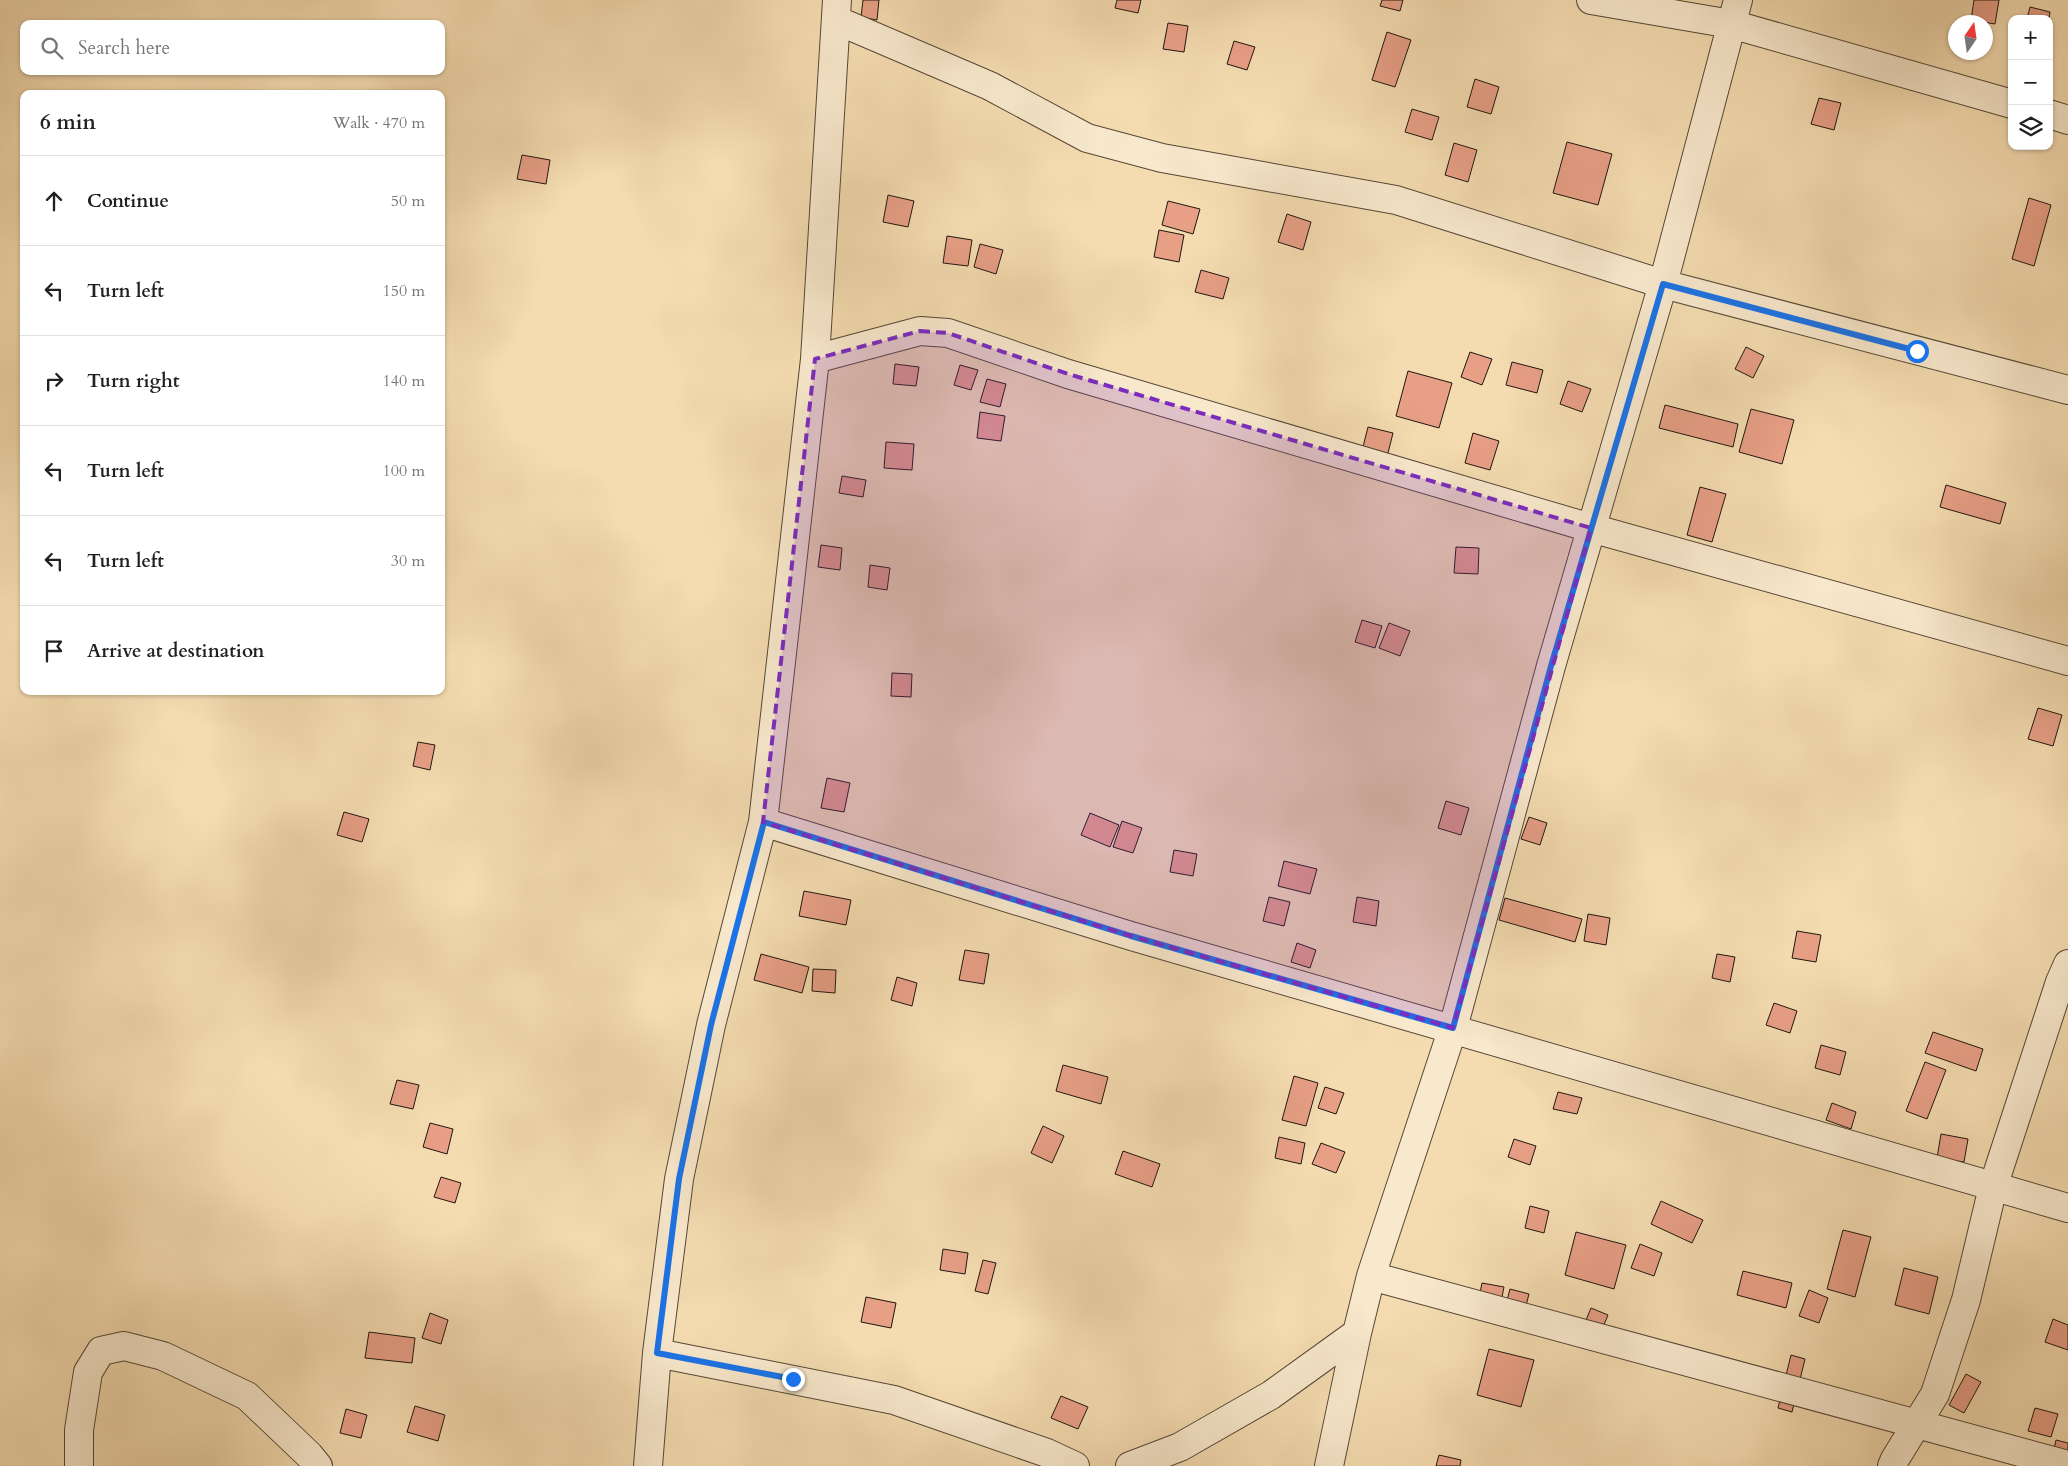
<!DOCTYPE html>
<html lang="en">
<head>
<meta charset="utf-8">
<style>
  body { margin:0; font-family:Cardo,serif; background:#f6f6f6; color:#202124 }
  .controls { position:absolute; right:15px; top:15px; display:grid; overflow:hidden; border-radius:10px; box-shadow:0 1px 4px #0004 }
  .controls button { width:45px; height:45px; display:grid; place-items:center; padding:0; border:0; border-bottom:1px solid #e0e0e0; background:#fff; color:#202124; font:25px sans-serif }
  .compass { position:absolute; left:1948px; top:15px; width:45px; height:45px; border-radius:50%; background:#fff; box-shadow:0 1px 4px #0004; rotate:13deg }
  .stop { position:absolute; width:15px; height:15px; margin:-11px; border:4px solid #1a73e8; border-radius:50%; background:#fff }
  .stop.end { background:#1a73e8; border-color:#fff; box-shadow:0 1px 5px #0008 }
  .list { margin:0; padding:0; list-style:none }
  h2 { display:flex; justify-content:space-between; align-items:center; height:65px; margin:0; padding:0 20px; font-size:21px }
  h2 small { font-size:16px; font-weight:400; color:#757577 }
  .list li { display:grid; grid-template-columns:32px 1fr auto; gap:15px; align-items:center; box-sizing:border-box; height:90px; padding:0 20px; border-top:1px solid #e0e0e0 }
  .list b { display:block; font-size:19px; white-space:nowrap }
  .list em { font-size:16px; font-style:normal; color:#757577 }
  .icon { flex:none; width:28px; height:28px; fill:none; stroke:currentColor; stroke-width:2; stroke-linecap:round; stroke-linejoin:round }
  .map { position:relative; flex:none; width:2068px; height:1466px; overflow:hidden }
  .search { position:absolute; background:#fff; box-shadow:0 1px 4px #0004; left:20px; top:20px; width:425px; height:55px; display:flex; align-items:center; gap:12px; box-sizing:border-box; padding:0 18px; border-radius:10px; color:#757577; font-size:19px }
  .panel { position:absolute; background:#fff; box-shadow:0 1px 4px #0004; left:20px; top:90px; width:425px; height:605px; border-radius:10px }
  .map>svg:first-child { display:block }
</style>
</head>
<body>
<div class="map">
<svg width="2068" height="1466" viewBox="0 0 2068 1466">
  <rect width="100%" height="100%" fill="#f4dbb0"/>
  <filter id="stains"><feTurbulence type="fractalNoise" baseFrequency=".004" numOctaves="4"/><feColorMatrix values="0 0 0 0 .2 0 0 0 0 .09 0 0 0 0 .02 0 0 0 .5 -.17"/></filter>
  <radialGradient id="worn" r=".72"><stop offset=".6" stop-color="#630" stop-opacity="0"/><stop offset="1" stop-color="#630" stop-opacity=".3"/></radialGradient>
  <path fill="#e79f86" stroke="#1f170e" d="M863,0H879L877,20L861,17Z
    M1117,0H1141L1138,13L1115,8Z
    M1382,0H1403L1400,11L1380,6Z
    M1974,0H1999L1995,24L1971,20Z
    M2030,7L2050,12L2049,19H2027Z
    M1168,23L1188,26L1184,52L1163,49Z
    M1387,32L1411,40L1395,87L1372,80Z
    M1234,41L1255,47L1247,70L1227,64Z
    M1475,79L1499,87L1491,114L1467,107Z
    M1819,98L1841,103L1834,130L1811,124Z
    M1412,109L1439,117L1432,140L1405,132Z
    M1567,142L1612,154L1598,205L1553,193Z
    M1454,143L1477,150L1468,182L1445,175Z
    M522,155L550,160L546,184L517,179Z
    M888,195L914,201L908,227L883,222Z
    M2029,198L2051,205L2034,266L2012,259Z
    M1168,201L1200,209L1193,234L1162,225Z
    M1287,214L1311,222L1303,250L1278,242Z
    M1159,230L1184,235L1179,262L1154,257Z
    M947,236L972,240L968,266L943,263Z
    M980,244L1003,250L996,274L974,267Z
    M1201,270L1229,278L1223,299L1195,292Z
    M1746,347L1764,356L1753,378L1735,369Z
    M1470,352L1492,359L1482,385L1461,377Z
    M1512,362L1543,370L1537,393L1506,385Z
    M895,364L919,367L916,386L893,384Z
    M960,365L978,370L971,390L954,385Z
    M1408,371L1452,383L1439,428L1396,416Z
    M987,379L1006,384L1000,407L980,402Z
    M1568,381L1591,389L1582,412L1560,404Z
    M1665,405L1738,424L1733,447L1659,428Z
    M1751,409L1794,420L1782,464L1739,452Z
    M980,412L1005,416L1001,441L977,438Z
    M1368,427L1393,433L1386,461L1361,455Z
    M1473,433L1499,441L1490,470L1465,463Z
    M886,442L914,444L912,470L884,468Z
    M842,476L866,480L863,497L839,493Z
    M1946,485L2006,503L2000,524L1940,507Z
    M1700,487L1726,494L1712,542L1687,535Z
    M821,545L842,548L840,570L818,567Z
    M1456,547L1479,548L1478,574L1454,573Z
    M870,565L890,568L887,590L868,587Z
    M1362,620L1382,626L1375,648L1355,642Z
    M1389,623L1410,631L1400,656L1379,648Z
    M892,673L912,674L911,697L891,696Z
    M2038,708L2062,715L2053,746L2028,739Z
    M418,742L435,745L430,770L413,766Z
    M827,778L850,783L844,812L821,808Z
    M1446,801L1469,808L1461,835L1438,828Z
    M344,812L369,819L362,842L337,835Z
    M1090,813L1119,825L1110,847L1081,835Z
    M1529,817L1547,823L1540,845L1521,839Z
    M1122,821L1142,828L1133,853L1113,847Z
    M1174,850L1197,854L1193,876L1170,872Z
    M1284,861L1317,869L1310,894L1278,886Z
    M804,891L851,900L846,925L799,916Z
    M1269,897L1290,902L1284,926L1263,921Z
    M1357,897L1379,901L1376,926L1353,922Z
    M1505,898L1582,919L1575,942L1499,920Z
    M1588,914L1610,918L1606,945L1584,941Z
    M1797,931L1821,935L1816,962L1792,958Z
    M1297,943L1316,950L1310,968L1291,962Z
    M965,950L989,954L984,984L959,980Z
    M761,954L809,967L802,993L754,980Z
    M1717,954L1735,957L1730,982L1712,978Z
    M813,969L836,970L835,993L812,991Z
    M897,977L917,983L912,1006L891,1000Z
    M1774,1003L1797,1011L1790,1033L1766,1025Z
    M1933,1032L1983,1049L1976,1071L1925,1053Z
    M1821,1045L1846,1052L1840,1075L1815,1068Z
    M1925,1062L1946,1070L1927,1119L1906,1111Z
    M1063,1065L1108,1077L1101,1104L1056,1091Z
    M1294,1076L1318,1083L1306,1126L1282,1120Z
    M397,1080L419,1085L413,1109L390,1104Z
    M1325,1087L1344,1093L1336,1114L1318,1108Z
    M1558,1092L1582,1098L1577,1114L1553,1109Z
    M1832,1103L1856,1112L1851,1129L1826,1120Z
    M430,1123L453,1129L447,1154L423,1147Z
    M1043,1126L1064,1136L1052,1163L1031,1153Z
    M1941,1134L1968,1139L1964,1162L1937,1158Z
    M1279,1137L1305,1143L1301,1164L1275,1158Z
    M1514,1139L1536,1146L1530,1165L1508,1157Z
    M1321,1143L1345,1152L1336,1173L1312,1164Z
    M1123,1151L1160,1164L1152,1187L1115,1174Z
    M441,1177L461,1183L455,1203L434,1197Z
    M1661,1201L1703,1220L1692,1243L1651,1224Z
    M1530,1206L1549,1211L1544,1233L1525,1228Z
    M1843,1230L1871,1237L1855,1297L1827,1289Z
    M1576,1232L1626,1245L1614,1289L1565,1275Z
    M1640,1244L1662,1253L1654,1276L1631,1268Z
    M943,1249L968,1253L965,1274L940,1270Z
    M983,1260L996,1263L988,1294L975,1291Z
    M1904,1268L1938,1277L1929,1314L1895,1305Z
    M1743,1271L1792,1283L1786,1308L1737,1295Z
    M1482,1283L1504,1287L1500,1307L1478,1303Z
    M1510,1289L1529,1294L1523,1317L1504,1312Z
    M1809,1290L1828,1298L1819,1323L1799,1316Z
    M866,1297L896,1303L891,1328L861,1322Z
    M1591,1308L1608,1315L1599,1337L1582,1330Z
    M430,1313L448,1320L441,1344L422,1338Z
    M2053,1319L2068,1325V1350L2045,1342Z
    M369,1332L415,1338L412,1363L365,1358Z
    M1489,1349L1534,1360L1521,1407L1477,1395Z
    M1791,1355L1805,1359L1792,1412L1778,1408Z
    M1966,1374L1981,1382L1964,1413L1949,1405Z
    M1061,1396L1088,1407L1078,1429L1051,1418Z
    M415,1406L445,1415L438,1441L407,1432Z
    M2035,1408L2058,1414L2051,1437L2028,1431Z
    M346,1409L367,1415L361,1438L340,1433Z
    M2056,1440L2068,1443V1466L2051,1462Z
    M1439,1455L1461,1460L1460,1466H1436Z"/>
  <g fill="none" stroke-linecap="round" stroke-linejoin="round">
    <g stroke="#544836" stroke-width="30">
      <path id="minor" d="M1591,0L1731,24L2012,104
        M836,20L990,86L1087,138L1162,158L1396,200L1663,284L2068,390
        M2049,114L2068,120
        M815,359L920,331L948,333L1068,374L1591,528L2068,661
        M763,822L1131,936L2068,1208
        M1371,1276L2068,1465
        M657,1353L894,1400L1047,1453L1075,1466
        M79,1466V1430L88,1372L101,1351L124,1346L163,1356L247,1396L309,1455L318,1466
        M648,1466L657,1353L679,1179L711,1025L763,822L815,359L837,0
        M1130,1466L1180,1447L1271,1395L1357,1333
        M1329,1466L1357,1333L1371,1276L1453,1028L1551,666L1663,284L1738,0
        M1892,1466L1895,1459L1935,1394L1966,1300L1993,1187L2060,982L2068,964"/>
    </g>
    <use href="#minor" stroke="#f8e8cc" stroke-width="28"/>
  </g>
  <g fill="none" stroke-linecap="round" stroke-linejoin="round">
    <path stroke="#1a73e8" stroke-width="6" d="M793,1379L657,1353L679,1179L711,1025L764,822L1131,936L1453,1028L1551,666L1663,284L1917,351"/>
  </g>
  <path fill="#7b2cbf" fill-opacity="0.2" stroke="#7b2cbf" stroke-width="4" stroke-dasharray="10 6" stroke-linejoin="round" d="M920,331L948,333L1068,374L1591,528L1453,1028L1131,936L763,822L815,359Z"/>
  <rect width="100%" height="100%" filter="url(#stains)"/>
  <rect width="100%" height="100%" fill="url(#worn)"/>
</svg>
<div class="controls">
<button>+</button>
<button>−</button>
<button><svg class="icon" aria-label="layers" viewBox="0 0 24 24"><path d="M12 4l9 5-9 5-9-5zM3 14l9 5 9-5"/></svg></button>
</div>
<svg class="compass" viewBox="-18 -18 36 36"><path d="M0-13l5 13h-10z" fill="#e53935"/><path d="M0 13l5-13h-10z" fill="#757577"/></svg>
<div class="stop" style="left:1917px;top:351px"></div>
<div class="stop end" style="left:793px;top:1379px"></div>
<div class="search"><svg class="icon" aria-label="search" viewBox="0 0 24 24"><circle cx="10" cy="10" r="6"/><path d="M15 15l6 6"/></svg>Search here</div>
<section class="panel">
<h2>6 min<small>Walk · 470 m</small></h2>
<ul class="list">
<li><svg class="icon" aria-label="ahead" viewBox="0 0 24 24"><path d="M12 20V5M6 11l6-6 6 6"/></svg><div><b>Continue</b></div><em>50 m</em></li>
<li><svg class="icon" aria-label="left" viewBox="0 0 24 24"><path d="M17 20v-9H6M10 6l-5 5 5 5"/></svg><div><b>Turn left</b></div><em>150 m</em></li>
<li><svg class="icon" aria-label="right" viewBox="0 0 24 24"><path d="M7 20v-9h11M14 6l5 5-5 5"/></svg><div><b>Turn right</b></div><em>140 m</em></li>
<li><svg class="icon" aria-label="left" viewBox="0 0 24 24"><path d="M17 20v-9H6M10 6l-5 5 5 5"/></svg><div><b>Turn left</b></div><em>100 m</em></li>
<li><svg class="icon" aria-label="left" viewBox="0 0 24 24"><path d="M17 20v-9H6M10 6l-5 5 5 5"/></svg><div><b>Turn left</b></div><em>30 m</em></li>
<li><svg class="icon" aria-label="arrive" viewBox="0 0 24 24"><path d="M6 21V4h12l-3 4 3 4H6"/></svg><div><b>Arrive at destination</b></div></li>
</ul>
</section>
</div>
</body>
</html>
